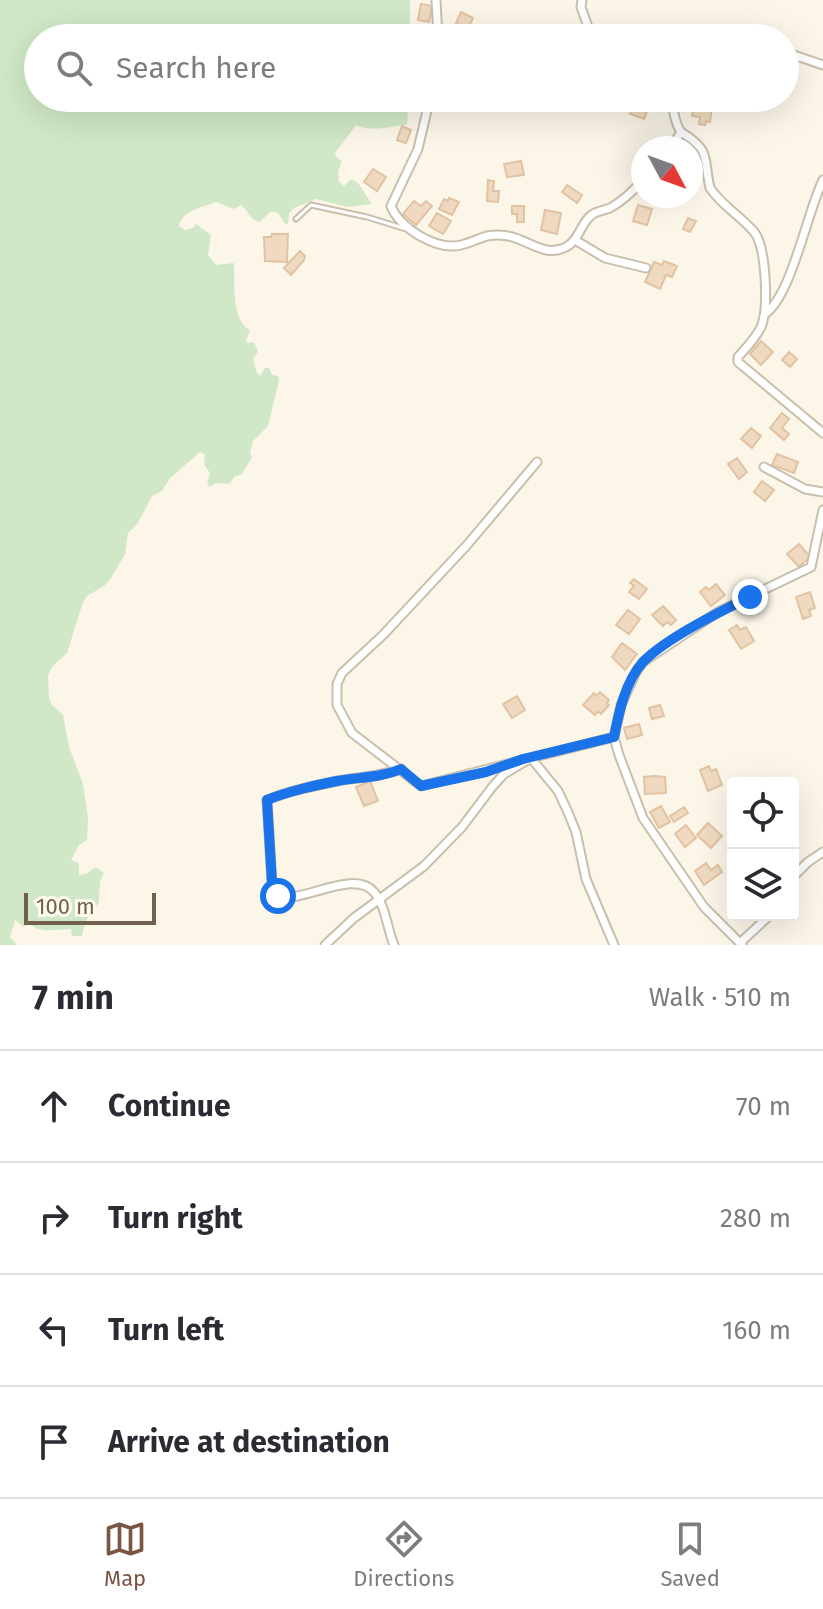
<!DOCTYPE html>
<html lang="en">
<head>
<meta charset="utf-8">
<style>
  body { margin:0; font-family:"Fira Sans",sans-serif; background:#f7f7f7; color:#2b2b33 }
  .controls { position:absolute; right:24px; bottom:24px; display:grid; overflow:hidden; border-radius:8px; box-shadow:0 8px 32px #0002 }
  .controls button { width:72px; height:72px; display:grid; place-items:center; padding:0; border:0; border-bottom:2px solid #e1e1e2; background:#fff; color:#2b2b33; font:40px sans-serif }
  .compass { position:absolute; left:631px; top:136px; width:72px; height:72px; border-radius:50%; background:#fff; box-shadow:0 8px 32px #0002; rotate:131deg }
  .scale { position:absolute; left:24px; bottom:20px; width:132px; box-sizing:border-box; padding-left:8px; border:4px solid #74614d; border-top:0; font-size:22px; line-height:28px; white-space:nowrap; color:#74614d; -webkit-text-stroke:6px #fefaee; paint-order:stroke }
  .stop { position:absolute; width:24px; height:24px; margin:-18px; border:6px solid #1a73e8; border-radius:50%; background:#fff }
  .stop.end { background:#1a73e8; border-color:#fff; box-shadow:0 2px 8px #0008 }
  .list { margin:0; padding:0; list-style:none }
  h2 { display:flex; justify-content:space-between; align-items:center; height:104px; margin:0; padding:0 32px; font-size:34px }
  h2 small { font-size:26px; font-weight:400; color:#7c7c81 }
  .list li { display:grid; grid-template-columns:52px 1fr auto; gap:24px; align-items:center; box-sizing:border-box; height:112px; padding:0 32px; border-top:2px solid #e1e1e2 }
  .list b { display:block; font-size:30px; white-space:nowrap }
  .list em { font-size:26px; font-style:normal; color:#7c7c81 }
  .icon { flex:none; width:44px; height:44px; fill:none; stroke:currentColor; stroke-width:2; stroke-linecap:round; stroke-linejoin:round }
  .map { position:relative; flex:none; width:823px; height:945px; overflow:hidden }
  .search { position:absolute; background:#fff; box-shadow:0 8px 32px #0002; left:24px; right:24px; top:24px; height:88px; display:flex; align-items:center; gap:20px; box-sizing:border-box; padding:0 28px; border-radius:44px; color:#7c7c81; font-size:30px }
  .sheet { height:552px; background:#fff }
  nav { display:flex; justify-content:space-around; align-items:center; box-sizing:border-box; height:112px; border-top:2px solid #e1e1e2; background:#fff; font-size:22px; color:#7c7c81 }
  nav a { display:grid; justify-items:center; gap:4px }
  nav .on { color:#7b5442 }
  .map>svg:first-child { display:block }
</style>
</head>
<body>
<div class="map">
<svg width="823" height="945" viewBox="0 0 823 945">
  <rect width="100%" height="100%" fill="#fbf6e8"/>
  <path fill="#d0e8c7" d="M0,0H410V38H38V98H409L407,124C393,127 369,132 356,125L335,153L337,158L342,161L338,172L339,182L344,186L351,179L358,183L372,204L348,207L316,199L294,208L289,213L288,224L284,223L278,213L271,211L260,222C249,220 250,212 241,205L234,209L216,202C202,208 183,209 179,226L185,230L193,228L196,224L211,235L208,255L216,265L234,263C235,283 231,321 250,330L246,341L248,343L254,342L258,352L253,359L257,373L260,376L265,368H269L272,375L278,376L279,380L268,426L253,441L250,452L252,457L242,474L234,477L230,484L216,483L210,487L207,483L210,473L204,464L205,454L200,452L170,478L162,491L152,496L138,523L128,533L125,554L111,578L104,586L87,596L83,602L67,653L52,667L48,675L49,697L52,705L63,715L69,747L83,784L88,818L87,840L79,845L71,860L79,863V875L86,874L96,867L104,873L100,881L99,902L85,922L82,936H72L71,929C56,929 41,934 30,924L23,927L15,920L10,937L17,945H0Z"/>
  <path fill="#efdac1" stroke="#e1c3a3" stroke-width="2" d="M421,4L432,6L429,22L418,20Z
    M461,12L473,18L468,29L456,23Z
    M627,26L641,36L640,38H625L621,35Z
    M580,98H593L591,110L582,108L583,101H580Z
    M695,98L713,101L710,122L706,121L705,125L699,124L700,117L692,116Z
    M635,99L651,102L644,119L630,114Z
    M402,126L411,130L406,143L397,140Z
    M521,161L524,175L507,177L504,164Z
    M373,169L386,177L377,191L364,182Z
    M488,180L494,181L493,191H499L498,202L487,201Z
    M567,185L582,195L577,203L562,192Z
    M449,198L459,202L452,215L439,209L444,199L448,201Z
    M414,201L421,206L426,201L432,206L416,225L403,214Z
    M638,205L652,209L647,225L633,221Z
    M512,206H524V222H517V214H512Z
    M545,210L561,213L557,234L541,230Z
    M437,213L451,221L443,234L429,226Z
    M688,218L696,221L690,232L683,229Z
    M272,234H288L287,262L265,261L264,237H271Z
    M300,251L305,256L304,260L291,275L284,268Z
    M664,261L677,266L672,277L666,275L660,289L645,282L654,262L662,265Z
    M761,341L773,352L761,365L750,354Z
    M789,352L797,359L790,367L782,360Z
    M782,413L789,419L782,428L789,434L784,440L770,428Z
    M751,428L761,436L752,448L741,439Z
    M777,454L798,462L794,473L772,465Z
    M737,458L747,472L739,479L728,464Z
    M762,481L774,490L765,501L754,492Z
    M799,544L810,557L799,567L787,554Z
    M634,579L647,589L639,599L629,592L634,586L630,583Z
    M716,584L725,595L711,606L700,592L706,587L709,590Z
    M810,592L815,608L809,610L811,616L803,619L796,597Z
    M663,606L676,620L671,625L667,622L663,626L652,615Z
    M628,610L640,619L629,634L616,625Z
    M737,625L740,630L746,627L754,641L741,649L729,630Z
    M622,643L637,654L625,670L612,657Z
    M600,692L609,700L607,703L609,705L601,714L598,711L595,715L583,705L594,693L596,696Z
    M517,696L525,710L512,718L503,704Z
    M660,705L664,716L652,719L649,708Z
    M639,724L642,735L627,739L624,728Z
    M709,766L711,771L716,769L722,785L708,791L700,770Z
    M654,776L665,777L666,793L645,794L644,777Z
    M370,781L378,801L364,806L356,787Z
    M661,806L670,822L659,828L650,812Z
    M684,807L688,813L674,822L670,816Z
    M708,823L722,836L711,848L697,835Z
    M686,825L696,838L685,847L675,834Z
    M706,863L711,870L718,865L722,872L704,885L695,871Z"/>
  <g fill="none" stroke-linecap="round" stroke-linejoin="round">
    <g stroke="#cabeac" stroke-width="7">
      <path id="service" d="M296,219L311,205L367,217L406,229"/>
    </g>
    <g stroke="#cabeac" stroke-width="11">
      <path id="minor" d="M436,0L438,38
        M582,0L581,7L592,38
        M785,52L823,65
        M430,98L418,149L391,206C399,228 437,251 461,245C481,240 485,232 508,236C529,240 545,258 566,247C580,240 581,221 593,214C598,211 605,210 610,208C623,201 634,190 643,180
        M622,98H625
        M670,98C675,110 673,121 681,132L671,148
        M681,132C712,151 703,158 710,188C722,206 742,217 755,233C766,249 769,309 761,327C756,338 746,348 738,357V362L823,433
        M575,240L605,258L646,268
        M765,314C792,295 807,212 823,180
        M537,462L467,545L383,635L342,673L337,684V705L352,733L421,786L531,758L558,791L567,810L576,832L586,879L614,945
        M764,467L805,489L823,492
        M793,877L808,862L823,852
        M740,943L770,915
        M325,945L354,918L424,866L462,827L493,786L504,774L531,758L614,737
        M394,945C387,929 386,906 374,892C354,868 302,904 278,896L272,883L267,800C289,791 313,786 337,781C359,777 380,777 401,769
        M742,945L704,907L643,818L619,755L614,737L621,705L636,672L643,662L718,612L811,567L823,510"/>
    </g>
    <use href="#service" stroke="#fff" stroke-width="3"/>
    <use href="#minor" stroke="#fff" stroke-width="7"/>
  </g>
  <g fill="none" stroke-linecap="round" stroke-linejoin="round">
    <path stroke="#1a73e8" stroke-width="10" d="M278,896L272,883L267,800C289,791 313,786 337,781C359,777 380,778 401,769L421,786L486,772L523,759L614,737C619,712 625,682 643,662C664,640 721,611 750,597"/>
  </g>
</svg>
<div class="controls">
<button><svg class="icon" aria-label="locate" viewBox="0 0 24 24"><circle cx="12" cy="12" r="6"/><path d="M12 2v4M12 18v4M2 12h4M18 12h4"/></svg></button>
<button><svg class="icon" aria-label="layers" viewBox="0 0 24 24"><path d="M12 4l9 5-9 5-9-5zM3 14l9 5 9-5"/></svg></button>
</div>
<svg class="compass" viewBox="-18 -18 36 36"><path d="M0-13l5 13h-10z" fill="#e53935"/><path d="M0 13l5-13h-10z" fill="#7c7c81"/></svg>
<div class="scale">100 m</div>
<div class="stop" style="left:278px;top:896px"></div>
<div class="stop end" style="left:750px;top:597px"></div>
<div class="search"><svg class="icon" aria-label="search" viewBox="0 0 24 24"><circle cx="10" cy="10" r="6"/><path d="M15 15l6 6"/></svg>Search here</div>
</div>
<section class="sheet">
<h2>7 min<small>Walk · 510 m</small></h2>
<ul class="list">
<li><svg class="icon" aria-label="ahead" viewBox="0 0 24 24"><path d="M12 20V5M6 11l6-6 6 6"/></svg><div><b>Continue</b></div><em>70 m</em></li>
<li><svg class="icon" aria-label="right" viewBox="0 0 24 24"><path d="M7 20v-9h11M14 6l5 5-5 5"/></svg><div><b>Turn right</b></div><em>280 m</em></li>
<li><svg class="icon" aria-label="left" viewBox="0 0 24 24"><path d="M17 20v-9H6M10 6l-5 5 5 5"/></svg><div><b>Turn left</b></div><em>160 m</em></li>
<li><svg class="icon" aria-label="arrive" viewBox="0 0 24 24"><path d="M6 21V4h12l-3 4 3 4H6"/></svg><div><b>Arrive at destination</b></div></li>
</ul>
</section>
<nav>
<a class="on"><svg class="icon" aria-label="map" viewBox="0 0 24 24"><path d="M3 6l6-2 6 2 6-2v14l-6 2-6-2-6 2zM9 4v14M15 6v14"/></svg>Map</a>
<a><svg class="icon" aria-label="directions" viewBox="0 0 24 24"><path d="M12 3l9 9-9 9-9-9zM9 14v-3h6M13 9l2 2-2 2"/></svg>Directions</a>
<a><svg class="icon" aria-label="saved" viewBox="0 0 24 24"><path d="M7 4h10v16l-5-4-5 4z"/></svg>Saved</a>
</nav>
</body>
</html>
